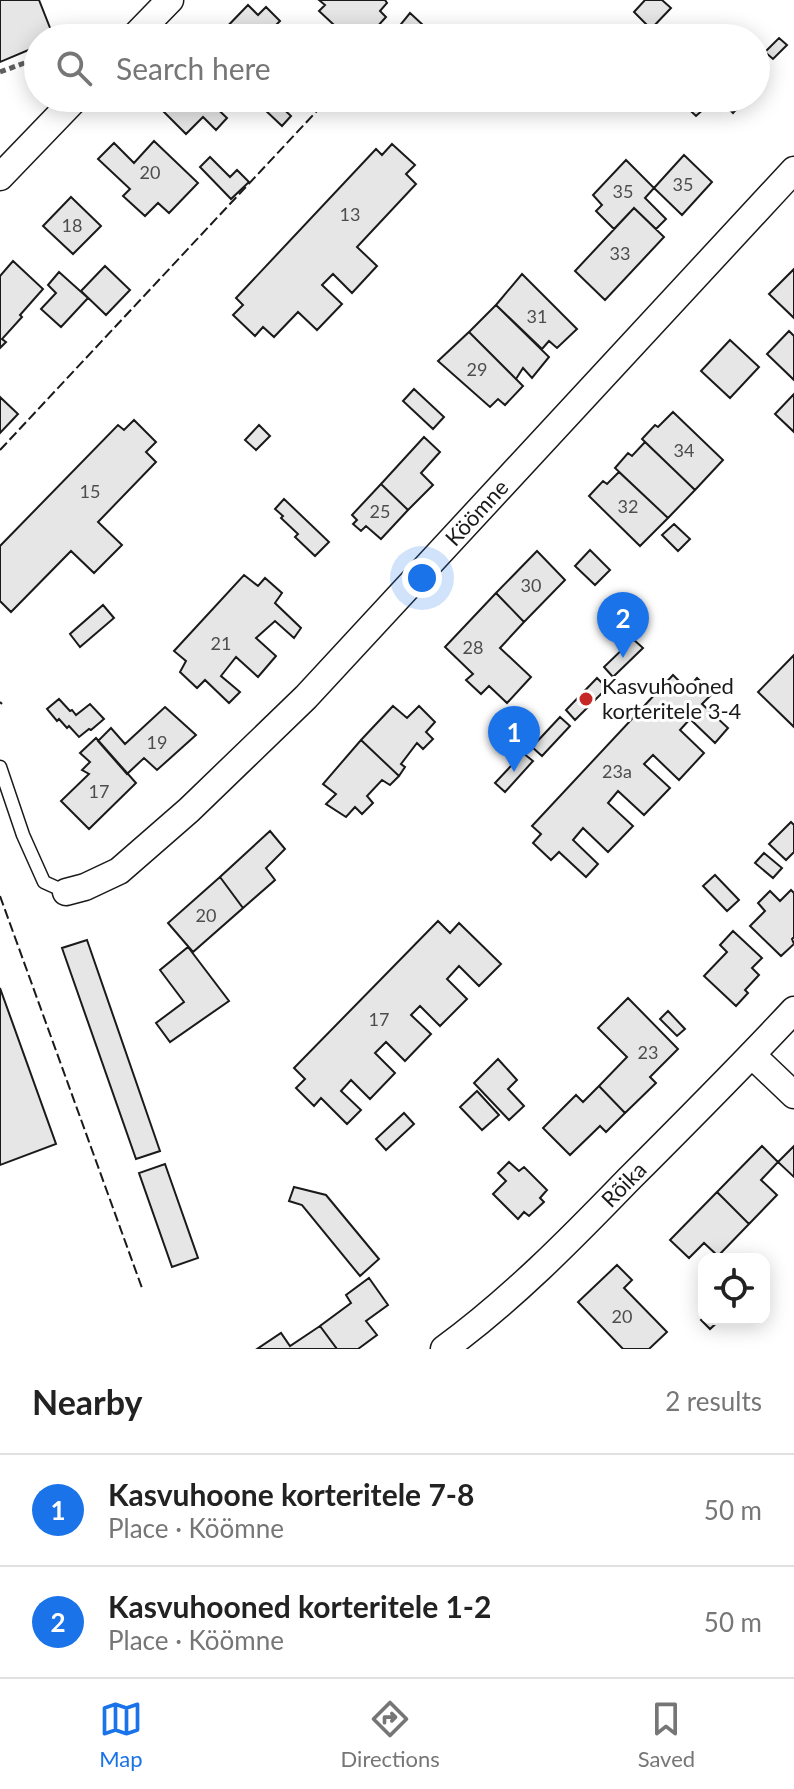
<!DOCTYPE html>
<html lang="en">
<head>
<meta charset="utf-8">
<style>
  body { margin:0; font-family:Lato,sans-serif; background:#f2f2f2; color:#222 }
  .controls { position:absolute; right:24px; bottom:24px; display:grid; overflow:hidden; border-radius:16px; box-shadow:0 4px 20px #0003 }
  .controls button { width:72px; height:72px; display:grid; place-items:center; padding:0; border:0; border-bottom:2px solid #e0e0e0; background:#fff; color:#222; font:40px sans-serif }
  .you { position:absolute; left:422px; top:578px; width:28px; height:28px; margin:-20px; border:6px solid #fff; border-radius:50%; background:#1a73e8; box-shadow:0 0 0 12px #1a73e833 }
  .badge { display:grid; place-items:center; width:52px; height:52px; border-radius:50%; background:#1a73e8; color:#fff; font-size:26px; font-weight:700 }
  .pin { position:absolute; translate:-50% -66px; filter:drop-shadow(0 2px 4px #0008) }
  .pin::after { content:''; position:absolute; top:42px; width:28px; height:24px; background:inherit; clip-path:polygon(0 0,100% 0,50% 100%) }
  .list { margin:0; padding:0; list-style:none }
  h2 { display:flex; justify-content:space-between; align-items:center; height:104px; margin:0; padding:0 32px; font-size:34px }
  h2 small { font-size:26px; font-weight:400; color:#767676 }
  .list li { display:grid; grid-template-columns:52px 1fr auto; gap:24px; align-items:center; box-sizing:border-box; height:112px; padding:0 32px; border-top:2px solid #e0e0e0 }
  .list b { display:block; font-size:30px; white-space:nowrap }
  .list p { margin:0; font-size:26px; white-space:nowrap; color:#767676 }
  .list em { font-size:26px; font-style:normal; color:#767676 }
  .icon { flex:none; width:44px; height:44px; fill:none; stroke:currentColor; stroke-width:2; stroke-linecap:round; stroke-linejoin:round }
  .map { position:relative; flex:none; width:794px; height:1349px; overflow:hidden }
  .search { position:absolute; background:#fff; box-shadow:0 4px 20px #0003; left:24px; right:24px; top:24px; height:88px; display:flex; align-items:center; gap:20px; box-sizing:border-box; padding:0 28px; border-radius:44px; color:#767676; font-size:30px }
  .sheet { height:328px; background:#fff }
  nav { display:flex; justify-content:space-around; align-items:center; box-sizing:border-box; height:112px; border-top:2px solid #e0e0e0; background:#fff; font-size:22px; color:#767676 }
  nav a { display:grid; justify-items:center; gap:4px }
  nav .on { color:#1a73e8 }
  .map>svg:first-child { display:block }
</style>
</head>
<body>
<div class="map">
<svg width="794" height="1349" viewBox="0 0 794 1349">
  <rect width="100%" height="100%" fill="#fff"/>
  <path fill="#e6e6e6" stroke="#1a1a1a" stroke-width="2" d="M0,0H39L54,38H38V46L0,62Z
    M319,0H385L387,3L380,11L386,17L367,38H360L358,36L356,38H348L319,11L325,5Z
    M645,0H662L671,8L651,29L634,12Z
    M248,5L258,15L266,7L280,21L273,28L277,33L272,38H225L220,34Z
    M410,13L423,25L414,35L401,24Z
    M699,27L711,38H688Z
    M779,38L787,45L773,59L765,52Z
    M166,98H206L227,118L216,130L203,117L186,134L158,106Z
    M677,98H716L696,116Z
    M718,98H746L733,113Z
    M273,99L291,116L282,126L264,109Z
    M154,141L198,183L169,213L158,203L145,216L123,196L130,189L98,159L114,143L134,163Z
    M392,144L415,165L406,174L416,184L357,247L377,266L352,293L333,274L322,285L342,304L317,330L298,312L274,337L263,327L255,336L233,315L243,305L236,298L376,149L382,155Z
    M684,155L712,182L682,215L654,188Z
    M210,157L230,177L237,170L249,182L231,199L200,167Z
    M626,160L654,188L645,198L666,219L656,229L634,208L614,229L596,211L602,205L593,195Z
    M71,197L101,226L73,254L43,226Z
    M634,208L664,237L605,300L575,271Z
    M13,261L43,289L20,315L22,317L2,339L6,342L0,348V276Z
    M105,266L130,290L106,315L81,291Z
    M794,269V318L769,294Z
    M59,272L88,298L61,327L41,309L56,293L48,285Z
    M522,274L577,329L557,348L549,341L542,349L496,305Z
    M496,305L549,357L532,378L523,368L516,379L469,332Z
    M789,331L794,336V380L767,354Z
    M469,332L523,386L505,405L498,399L490,407L438,361Z
    M730,340L759,367L730,398L701,371Z
    M414,389L444,417L433,429L403,401Z
    M794,394V432L775,414Z
    M0,397L18,414L0,433Z
    M673,412L723,460L695,490L642,439L655,425L658,427Z
    M134,420L156,442L146,452L156,462L98,522L122,545L94,573L71,551L11,612L0,601V546L118,425L124,430Z
    M259,425L270,436L256,450L245,440Z
    M424,437L440,452L421,473L433,485L408,510L381,484Z
    M645,442L695,490L668,518L615,468L628,453L632,456Z
    M619,472L668,518L640,546L589,496L603,481L607,484Z
    M381,484L408,510L381,539L366,526L361,531L353,524L357,520L352,515Z
    M284,499L329,542L315,556L295,537L298,534L281,518L283,516L275,509Z
    M674,524L690,539L678,551L662,535Z
    M590,550L610,570L595,585L575,566Z
    M537,551L565,580L524,622L496,593Z
    M244,575L258,586L265,578L282,593L275,603L301,628L294,638L275,621L256,638L276,656L258,677L236,657L221,676L240,692L229,703L205,680L197,688L180,672L186,661L174,651Z
    M496,593L524,622L500,648L531,677L507,703L489,686L481,694L466,680L473,674L445,647Z
    M103,605L114,618L80,647L70,634Z
    M633,639L643,648L613,677L604,667Z
    M794,655V727L758,692Z
    M673,675L687,689L697,678L713,693L702,704L728,728L715,743L690,719L680,730L704,753L679,780L653,755L644,764L670,788L644,815L618,791L608,803L633,826L608,852L583,828L573,840L598,864L586,877L559,852L551,860L533,843L541,834L532,826Z
    M597,678L607,688L575,720L566,710Z
    M59,699L70,711L72,710L76,715L90,704L104,719L91,730L89,729L79,737L69,726L67,728L59,719L57,721L47,709Z
    M393,706L407,718L419,706L435,722L426,732L433,739L423,749L417,743L401,764L405,767L399,776L361,740Z
    M165,707L196,735L157,770L144,758L127,774L98,741L111,728L125,744Z
    M560,717L570,726L542,756L532,747Z
    M96,738L136,783L89,829L61,801L89,774L82,770L90,762L80,753Z
    M361,740L399,776L390,785L382,780L367,796L373,803L362,814L355,807L346,817L326,804L336,794L323,784Z
    M523,753L533,761L505,792L495,783Z
    M791,822L794,825V852L786,860L769,844Z
    M270,831L285,849L266,868L275,880L243,908L220,877Z
    M764,853L782,868L773,878L755,863Z
    M715,875L739,900L727,911L703,886Z
    M220,877L243,908L193,952L168,923Z
    M791,890L794,893V937L792,939L794,944L781,956L750,926L765,911L758,903L770,891L780,901Z
    M438,921L450,933L459,923L501,964L479,986L459,966L447,979L467,999L440,1026L420,1006L411,1015L431,1034L405,1061L386,1042L375,1053L395,1073L370,1099L351,1080L341,1091L361,1110L347,1124L321,1098L314,1106L296,1088L305,1079L294,1068Z
    M733,931L762,958L752,968L759,975L745,990L748,993L736,1006L704,976L727,952L720,945Z
    M87,940L160,1151L136,1159L62,948Z
    M188,947L229,1001L170,1042L156,1023L184,1002L160,970Z
    M0,988L56,1144L0,1165Z
    M628,998L678,1049L650,1077L656,1083L625,1113L599,1086L627,1057L598,1028Z
    M668,1011L685,1029L677,1036L660,1019Z
    M498,1059L517,1080L508,1089L524,1106L509,1120L474,1083Z
    M599,1086L625,1113L606,1132L600,1126L570,1155L543,1128L576,1095L583,1102Z
    M477,1091L499,1115L482,1130L460,1107Z
    M404,1113L414,1124L386,1150L376,1139Z
    M762,1146L778,1162L761,1180L777,1195L749,1224L717,1192Z
    M794,1146V1177L778,1162Z
    M509,1162L519,1171L524,1167L547,1190L540,1198L544,1202L529,1216L524,1212L518,1219L493,1194L506,1181L498,1173Z
    M165,1164L198,1258L172,1267L139,1173Z
    M294,1187L326,1195L379,1259L360,1276L302,1205L289,1201Z
    M717,1192L749,1224L718,1256L704,1243L689,1258L670,1240Z
    M617,1265L632,1280L624,1288L667,1332L649,1349H623L578,1302Z
    M369,1278L388,1305L366,1321L377,1335L358,1349H337L320,1326L351,1303L346,1295Z
    M704,1317V1319H721L710,1329L701,1320Z
    M320,1326L337,1349H257L281,1333L290,1346Z"/>
  <g fill="none" stroke-linecap="round" stroke-linejoin="round">
    <g stroke="#1a1a1a" stroke-width="15">
      <path id="service" d="M0,767L23,835L44,882L66,892"/>
    </g>
    <g stroke="#1a1a1a" stroke-width="29">
      <g id="minor">
        <path d="M133,38L170,0"/>
        <path d="M0,177L76,98"/>
        <path id="s1" d="M66,892L85,887L119,871L189,810L306,697L794,170"/>
        <path d="M752,1055L794,1095"/>
        <path id="s2" d="M444,1349C511,1300 570,1240 628,1180C684,1124 740,1068 794,1010"/>
      </g>
    </g>
    <path stroke="#5f5f5f" stroke-width="5" stroke-dasharray="6 4" stroke-linecap="butt" d="M92,38L110,31
      M0,72L38,58"/>
    <use href="#service" stroke="#fff" stroke-width="12"/>
    <use href="#minor" stroke="#fff" stroke-width="26"/>
    <path stroke="#1a1a1a" stroke-width="2" stroke-dasharray="10 4" stroke-linecap="butt" d="M0,450L329,98
      M0,702L2,704
      M0,896L142,1288"/>
  </g>
  <circle fill="#c62828" stroke="#fff" stroke-width="3" cx="586" cy="699" r="8"/>
  <g text-anchor="middle" stroke-width="6" stroke-linejoin="round" paint-order="stroke">
    <g font-size="18" fill="#4d4d4d">
      <text x="150" y="179">20</text>
      <text x="683" y="191">35</text>
      <text x="623" y="198">35</text>
      <text x="350" y="221">13</text>
      <text x="72" y="232">18</text>
      <text x="620" y="260">33</text>
      <text x="537" y="323">31</text>
      <text x="477" y="376">29</text>
      <text x="684" y="457">34</text>
      <text x="90" y="498">15</text>
      <text x="628" y="513">32</text>
      <text x="380" y="518">25</text>
      <text x="531" y="592">30</text>
      <text x="221" y="650">21</text>
      <text x="473" y="654">28</text>
      <text x="157" y="749">19</text>
      <text x="617" y="778">23a</text>
      <text x="99" y="798">17</text>
      <text x="206" y="922">20</text>
      <text x="379" y="1026">17</text>
      <text x="648" y="1059">23</text>
      <text x="622" y="1323">20</text>
    </g>
    <g font-size="22" fill="#1a1a1a" stroke="#fff">
      <text dy="8" stroke="none"><textPath href="#s1" startOffset="564">Köömne</textPath></text>
      <text dy="8" stroke="none"><textPath href="#s2" startOffset="244">Rõika</textPath></text>
    </g>
    <g font-size="22" fill="#1a1a1a" stroke="#fff" text-anchor="start">
      <text x="602" y="694">Kasvuhooned<tspan x="602" dy="25">korteritele 3-4</tspan></text>
    </g>
  </g>
</svg>
<div class="controls">
<button><svg class="icon" aria-label="locate" viewBox="0 0 24 24"><circle cx="12" cy="12" r="6"/><path d="M12 2v4M12 18v4M2 12h4M18 12h4"/></svg></button>
</div>
<div class="you"></div>
<div class="pin badge" style="left:514px;top:772px">1</div>
<div class="pin badge" style="left:623px;top:658px">2</div>
<div class="search"><svg class="icon" aria-label="search" viewBox="0 0 24 24"><circle cx="10" cy="10" r="6"/><path d="M15 15l6 6"/></svg>Search here</div>
</div>
<section class="sheet">
<h2>Nearby<small>2 results</small></h2>
<ul class="list">
<li><span class="badge">1</span><div><b>Kasvuhoone korteritele 7-8</b><p>Place · Köömne</p></div><em>50 m</em></li>
<li><span class="badge">2</span><div><b>Kasvuhooned korteritele 1-2</b><p>Place · Köömne</p></div><em>50 m</em></li>
</ul>
</section>
<nav>
<a class="on"><svg class="icon" aria-label="map" viewBox="0 0 24 24"><path d="M3 6l6-2 6 2 6-2v14l-6 2-6-2-6 2zM9 4v14M15 6v14"/></svg>Map</a>
<a><svg class="icon" aria-label="directions" viewBox="0 0 24 24"><path d="M12 3l9 9-9 9-9-9zM9 14v-3h6M13 9l2 2-2 2"/></svg>Directions</a>
<a><svg class="icon" aria-label="saved" viewBox="0 0 24 24"><path d="M7 4h10v16l-5-4-5 4z"/></svg>Saved</a>
</nav>
</body>
</html>
